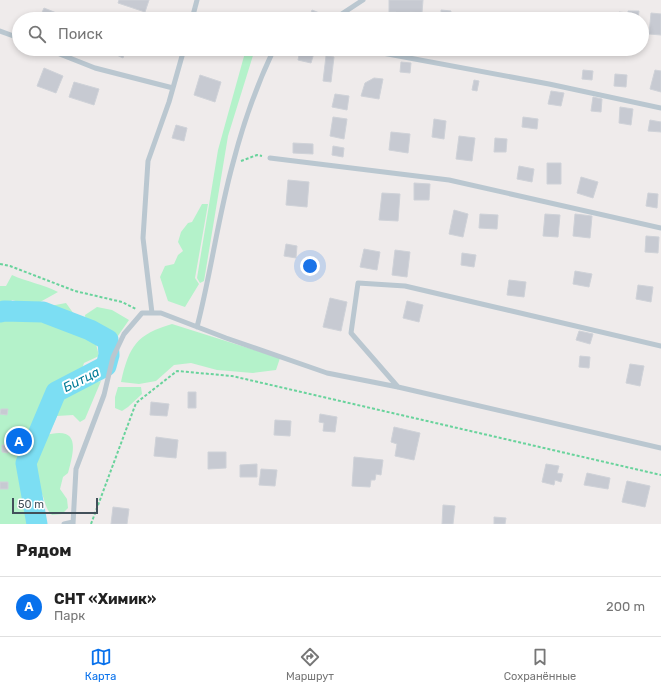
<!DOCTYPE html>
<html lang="ru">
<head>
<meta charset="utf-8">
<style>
  body { margin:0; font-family:Rubik,sans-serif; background:#f2f2f2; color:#222 }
  .scale { position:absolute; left:12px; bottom:10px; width:86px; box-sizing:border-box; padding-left:4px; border:2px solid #42505a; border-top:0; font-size:11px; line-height:14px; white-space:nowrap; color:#42505a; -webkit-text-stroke:3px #fff; paint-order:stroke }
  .you { position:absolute; left:310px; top:266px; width:14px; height:14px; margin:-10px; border:3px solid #fff; border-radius:50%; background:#1a73e8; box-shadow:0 0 0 6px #1a73e833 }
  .badge { display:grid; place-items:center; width:26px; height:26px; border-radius:50%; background:#0871ec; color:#fff; font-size:13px; font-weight:700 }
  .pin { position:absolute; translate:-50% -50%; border:2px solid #fff; box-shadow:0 1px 4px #0006 }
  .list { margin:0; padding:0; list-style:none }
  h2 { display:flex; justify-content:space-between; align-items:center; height:52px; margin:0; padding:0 16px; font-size:17px }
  h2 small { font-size:13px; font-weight:400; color:#767676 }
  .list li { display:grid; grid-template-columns:26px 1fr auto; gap:12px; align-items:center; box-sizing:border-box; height:60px; padding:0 16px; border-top:1px solid #e0e0e0 }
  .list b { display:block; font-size:15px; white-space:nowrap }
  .list p { margin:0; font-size:13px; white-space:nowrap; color:#767676 }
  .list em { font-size:13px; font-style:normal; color:#767676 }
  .icon { flex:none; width:22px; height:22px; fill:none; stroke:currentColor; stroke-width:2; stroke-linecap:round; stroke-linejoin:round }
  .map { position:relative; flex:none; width:661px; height:524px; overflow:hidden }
  .search { position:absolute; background:#fff; box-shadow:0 2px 6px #0003; left:12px; right:12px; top:12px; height:44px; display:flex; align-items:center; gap:10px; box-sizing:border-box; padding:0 14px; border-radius:22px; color:#767676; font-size:15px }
  .sheet { height:112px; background:#fff }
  nav { display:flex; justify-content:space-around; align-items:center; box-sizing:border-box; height:56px; border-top:1px solid #e0e0e0; background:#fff; font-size:11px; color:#767676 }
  nav a { display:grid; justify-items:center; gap:2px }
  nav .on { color:#0871ec }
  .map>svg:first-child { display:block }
</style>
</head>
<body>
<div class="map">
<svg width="661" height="524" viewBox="0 0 661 524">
  <rect width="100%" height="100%" fill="#efebeb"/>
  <path fill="#b4f2ca" d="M246,49H255L228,136L204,281L200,283L197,278L218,150Z
    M202,204H208L195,278L199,284L185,307L168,301L160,277L165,266L174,264L178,255L183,251L178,242L181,232L188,223L192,222Z
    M12,275C27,282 43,284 58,292L33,306L12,300L8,307L0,306V286H6Z
    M66,303L79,321L77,330L95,340L99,356L84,363L80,375L65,381L71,389L101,381L85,419L80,422L73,415L57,416L53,425L39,426V443L43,436C80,425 75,447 68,473L63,477L60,489L67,499L68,508L62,514L52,515C44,508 46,499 40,491L44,524H0V317L13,313Z
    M97,307L112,310L129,320L113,343L104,348L95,329L86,323L85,315Z
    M172,324L280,358L276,370L253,373L217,370L191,363L174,365L156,381L139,384L121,382C129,346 137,334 172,324Z
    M118,387H141L142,394L128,407L122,411L115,408V397Z"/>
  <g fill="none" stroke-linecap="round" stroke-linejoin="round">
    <path stroke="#7cdef3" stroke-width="21" d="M0,312L4,311L43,312L90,330L108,340L109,355L106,366L56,392L26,463L37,524"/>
  </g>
  <path fill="#c7cad2" stroke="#cfd2d8" d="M119,0H149L145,12L118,3Z
    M389,0H423L422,13L410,12L409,17H396V12H389Z
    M44,8L64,16L62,19H39Z
    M312,10L322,14L320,19L309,18Z
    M441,10L451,11L450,19H441Z
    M628,11H639L638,19H618L619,12L628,13Z
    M651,13L661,14V35L649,34Z
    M104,49H126L123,58Z
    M300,50L314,53L311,63L298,60Z
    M326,56L334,57L331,82L323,81Z
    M401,62L411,63L410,73L400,72Z
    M44,68L63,76L56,93L37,86Z
    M583,70L593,71L592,80L582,79Z
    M655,70L661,71V92L650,89Z
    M615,74L627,75L626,87L614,86Z
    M200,75L221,82L215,102L194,95Z
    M374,78L383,79L379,99L361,96L365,83Z
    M474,80L479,81L477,91L472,90Z
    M74,82L99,89L94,105L69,97Z
    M551,91L564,93L561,106L548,104Z
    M335,94L349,96L347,110L332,107Z
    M593,97L602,99L601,112L591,111Z
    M620,107L633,109L631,125L619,123Z
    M333,117L347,119L344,139L330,136Z
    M523,117L538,119L537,129L522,127Z
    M434,119L446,121L444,139L432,137Z
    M650,120L661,122V132L648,131Z
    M176,125L187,128L184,141L172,138Z
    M391,132L410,134L408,153L389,150Z
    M459,136L475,138L472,161L456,159Z
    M495,138L507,139L506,152H494Z
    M293,143L313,144V154L293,153Z
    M333,146L344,148L343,157L332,155Z
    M547,163H561V184H547Z
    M519,166L534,169L532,182L517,179Z
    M581,177L598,182L593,198L577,193Z
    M288,180L309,182L307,207L286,205Z
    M414,183L430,184L429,200H414Z
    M382,193L400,194L398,221L379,220Z
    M648,193L658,194L657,208L646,206Z
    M454,210L468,214L463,237L449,234Z
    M480,214L498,215L497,229L479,228Z
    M545,214L560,215L558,237L543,236Z
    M575,214L592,216L590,238L573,236Z
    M646,236L659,237L658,253L645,252Z
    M286,244L297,246L296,258L284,256Z
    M364,249L380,252L377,270L360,267Z
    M395,250L410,252L407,277L392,275Z
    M462,253L476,255L474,267L461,265Z
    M575,271L592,274L589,287L573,284Z
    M509,280L526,282L524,297L507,295Z
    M638,285L653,287L651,302L636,299Z
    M330,298L347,302L341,331L323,327Z
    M407,301L423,305L419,322L403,318Z
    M579,331L593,334L590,344L576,340Z
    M580,356L590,357L589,368L579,367Z
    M630,364L644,366L640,386L626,383Z
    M188,392H196V408H188Z
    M151,402L169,404L167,416L150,415Z
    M1,409H8L7,415L0,414Z
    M320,414L337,417L335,432L323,431L324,423L319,422Z
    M275,420L291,421L290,436L274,435Z
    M394,427L420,433L414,460L395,456L397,444L391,442Z
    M156,437L178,440L176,458L154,456Z
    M2,445L8,446V453L2,452Z
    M208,452H226V468L208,469Z
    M354,457L383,460L381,475L376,474L375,480H371L370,487L352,486Z
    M257,464V477H240V465Z
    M546,464L559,466L557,473L563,474L561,482L555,480L554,485L542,482Z
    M261,469L277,470L275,486L259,485Z
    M587,473L610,478L608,489L584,485Z
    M627,481L650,486L645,507L622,502Z
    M0,482H8V489H0Z
    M443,505L455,506L453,524H442Z
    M113,507L129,509L127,524H111Z
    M494,517L506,518L505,524H494Z"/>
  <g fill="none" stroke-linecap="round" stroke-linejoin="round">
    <path stroke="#69d39c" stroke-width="2" stroke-dasharray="3 2" stroke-linecap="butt" d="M241,161L257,155L262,156
      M0,264L10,266L75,291L122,302L136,309
      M91,524L136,403L177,371L232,376L661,475"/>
    <path stroke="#bac7d0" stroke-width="5" d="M192,19L197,0
      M334,19L363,0
      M0,31L19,38
      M47,49L95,68L173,88
      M361,49L549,84L661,108
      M270,158L449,180L661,228
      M152,313L143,238L148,161L169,102L184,49
      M197,327C211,273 218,217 233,163C243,124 256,87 273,51L279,49
      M398,387L351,333L358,283L405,286L661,346
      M64,524L73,522
      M73,524L76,469L104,395L113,357L124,334L142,313H161L226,338L327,373L398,387L661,448"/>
  </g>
  <g text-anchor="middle" stroke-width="4" stroke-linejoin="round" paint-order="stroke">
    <g font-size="13" font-style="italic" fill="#037c98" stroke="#fff">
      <text transform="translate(81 379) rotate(-27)" y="5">Битца</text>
    </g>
  </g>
</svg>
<div class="scale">50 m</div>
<div class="you"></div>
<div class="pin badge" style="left:19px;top:441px">A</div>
<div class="search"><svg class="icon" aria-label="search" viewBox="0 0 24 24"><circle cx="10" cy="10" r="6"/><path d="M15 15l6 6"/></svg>Поиск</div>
</div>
<section class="sheet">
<h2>Рядом<small></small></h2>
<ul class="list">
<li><span class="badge">A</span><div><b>СНТ «Химик»</b><p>Парк</p></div><em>200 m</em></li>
</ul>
</section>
<nav>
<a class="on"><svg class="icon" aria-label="map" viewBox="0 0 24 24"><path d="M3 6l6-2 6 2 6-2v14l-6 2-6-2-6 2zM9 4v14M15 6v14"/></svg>Карта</a>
<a><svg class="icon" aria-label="directions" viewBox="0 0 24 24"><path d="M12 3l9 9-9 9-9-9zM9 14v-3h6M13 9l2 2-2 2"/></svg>Маршрут</a>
<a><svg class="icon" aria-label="saved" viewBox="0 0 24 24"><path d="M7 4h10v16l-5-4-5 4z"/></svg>Сохранённые</a>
</nav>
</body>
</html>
